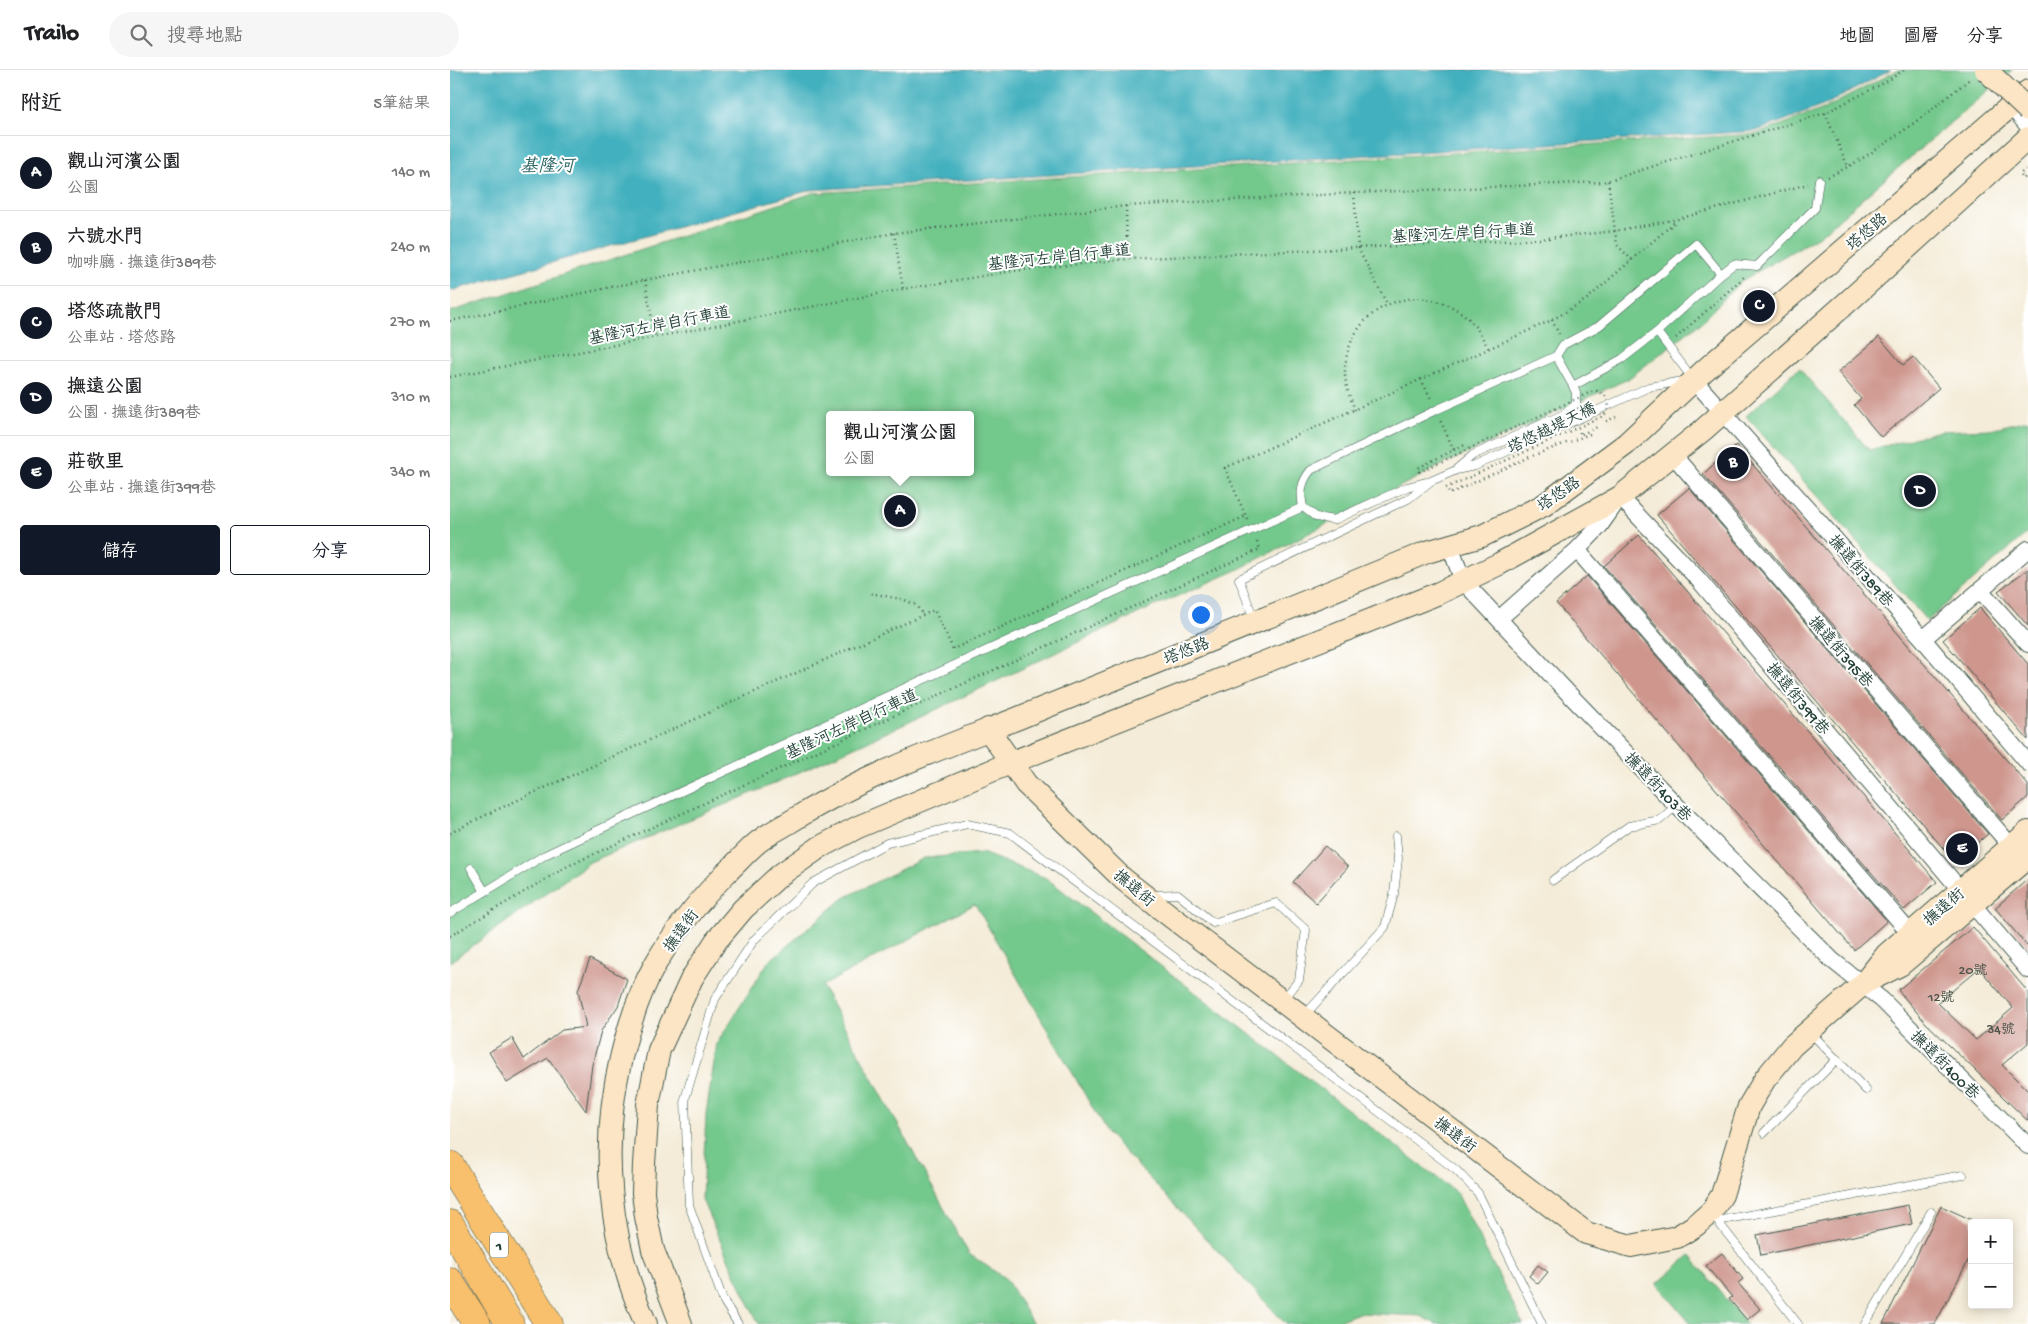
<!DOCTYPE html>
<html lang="zh-TW">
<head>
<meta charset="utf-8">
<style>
  body { margin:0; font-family:"Gochi Hand","LXGW WenKai TC",sans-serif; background:#f6f6f6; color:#202124 }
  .controls { position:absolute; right:15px; bottom:15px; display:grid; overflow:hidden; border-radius:5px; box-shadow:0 2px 12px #0003 }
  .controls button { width:45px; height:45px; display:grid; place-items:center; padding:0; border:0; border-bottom:1px solid #e0e0e0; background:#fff; color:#202124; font:25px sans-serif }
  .you { position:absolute; left:750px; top:544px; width:18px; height:18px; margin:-12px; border:4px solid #fff; border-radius:50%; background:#1a73e8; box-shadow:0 0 0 8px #1a73e833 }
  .badge { display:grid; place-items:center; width:32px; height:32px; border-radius:50%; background:#111827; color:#fff; font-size:16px; font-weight:700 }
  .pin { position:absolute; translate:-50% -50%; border:2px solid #fff; box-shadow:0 1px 5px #0006 }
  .popup { position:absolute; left:376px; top:341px; width:148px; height:65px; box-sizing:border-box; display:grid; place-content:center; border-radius:5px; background:#fff; filter:drop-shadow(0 1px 4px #0005); font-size:16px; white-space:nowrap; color:#757577 }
  .popup b { font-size:19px; color:#202124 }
  .popup::after { content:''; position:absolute; left:50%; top:100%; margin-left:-10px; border:10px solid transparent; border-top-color:#fff }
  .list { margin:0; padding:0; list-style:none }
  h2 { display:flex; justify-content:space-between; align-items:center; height:65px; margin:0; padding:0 20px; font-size:21px }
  h2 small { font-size:16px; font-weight:400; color:#757577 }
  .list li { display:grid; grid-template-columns:32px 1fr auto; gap:15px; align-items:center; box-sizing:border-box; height:75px; padding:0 20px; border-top:1px solid #e0e0e0 }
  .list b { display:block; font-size:19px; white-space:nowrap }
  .list p { margin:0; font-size:16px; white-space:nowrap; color:#757577 }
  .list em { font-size:16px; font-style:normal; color:#757577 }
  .actions { display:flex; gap:10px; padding:15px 20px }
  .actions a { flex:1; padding:11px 0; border:1px solid #111827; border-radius:5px; text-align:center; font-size:18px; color:#111827 }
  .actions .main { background:#111827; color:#fff }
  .icon { flex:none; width:28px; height:28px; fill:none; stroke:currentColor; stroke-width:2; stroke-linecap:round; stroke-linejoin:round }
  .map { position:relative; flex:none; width:1578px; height:1254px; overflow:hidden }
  header { display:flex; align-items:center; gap:30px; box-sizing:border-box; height:70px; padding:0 25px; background:#fff; border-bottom:1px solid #e0e0e0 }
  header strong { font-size:24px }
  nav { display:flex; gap:28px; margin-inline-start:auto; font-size:18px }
  .search { width:350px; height:45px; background:#f6f6f6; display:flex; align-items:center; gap:12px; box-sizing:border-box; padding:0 18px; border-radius:28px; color:#757577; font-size:19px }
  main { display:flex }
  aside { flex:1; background:#fff }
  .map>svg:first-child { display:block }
</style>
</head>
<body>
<header>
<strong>Trailo</strong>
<div class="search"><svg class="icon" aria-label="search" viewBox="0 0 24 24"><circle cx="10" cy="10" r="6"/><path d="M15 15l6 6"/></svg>搜尋地點</div>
<nav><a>地圖</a><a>圖層</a><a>分享</a></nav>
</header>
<main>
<aside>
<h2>附近<small>5筆結果</small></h2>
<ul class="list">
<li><span class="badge">A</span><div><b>觀山河濱公園</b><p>公園</p></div><em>140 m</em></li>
<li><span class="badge">B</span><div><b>六號水門</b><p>咖啡廳 · 撫遠街389巷</p></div><em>240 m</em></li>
<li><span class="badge">C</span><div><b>塔悠疏散門</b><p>公車站 · 塔悠路</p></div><em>270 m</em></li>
<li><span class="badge">D</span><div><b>撫遠公園</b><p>公園 · 撫遠街389巷</p></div><em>310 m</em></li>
<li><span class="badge">E</span><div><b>莊敬里</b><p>公車站 · 撫遠街399巷</p></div><em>340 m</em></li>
</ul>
<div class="actions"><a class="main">儲存</a><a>分享</a></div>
</aside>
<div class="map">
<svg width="1578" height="1254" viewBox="0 0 1578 1254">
  <rect width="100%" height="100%" fill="#fff"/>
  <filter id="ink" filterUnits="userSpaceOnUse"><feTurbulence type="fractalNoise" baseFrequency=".02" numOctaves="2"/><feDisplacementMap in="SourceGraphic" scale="10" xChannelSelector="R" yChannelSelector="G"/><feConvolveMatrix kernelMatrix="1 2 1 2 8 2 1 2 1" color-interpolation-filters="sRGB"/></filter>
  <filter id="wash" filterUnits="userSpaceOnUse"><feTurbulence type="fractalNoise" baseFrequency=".0096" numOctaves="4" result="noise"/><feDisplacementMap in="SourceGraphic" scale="20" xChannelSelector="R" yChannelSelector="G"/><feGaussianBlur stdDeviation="1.12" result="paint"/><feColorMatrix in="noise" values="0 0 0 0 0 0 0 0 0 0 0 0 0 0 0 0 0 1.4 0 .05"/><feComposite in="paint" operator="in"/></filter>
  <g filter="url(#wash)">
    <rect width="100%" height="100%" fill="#f4ecd8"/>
    <path fill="#73c88c" stroke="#498260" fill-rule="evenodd" d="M1448,0H1562L1369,166L1291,211L1251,252L1178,309L994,394L785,501L700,538L477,644L321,715L140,792L0,892V242L363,123L1307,64L1376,38ZM380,345H520V402H380Z
      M1349,298L1419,380L1490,361L1540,359L1578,350V462L1477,551L1296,346Z
      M532,783L596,808L1007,1123L1073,1254H986L971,1246L909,1243L880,1254H836L657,1063L525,834L372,916L519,1184L556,1209L583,1254H309L284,1202L252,1130L256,1044L267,973L318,892L394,828L474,788Z
      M1240,1185L1297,1254H1241L1207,1214Z"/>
    <path fill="#42b0be" stroke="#307679" d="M0,0H1441L1375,35L1307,61L361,120L0,221Z"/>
    <g id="blocks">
      <path fill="#ce968d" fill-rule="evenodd" d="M1429,267L1453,295L1463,287L1489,318L1431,367L1404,335L1411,329L1388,302Z
        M1286,375L1578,715V727L1552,750L1253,404Z
        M1239,418L1538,764L1505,792L1207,445Z
        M1189,465L1487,812L1454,840L1154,496Z
        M1578,499V556L1548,521Z
        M1137,506L1437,851L1404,880L1106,533Z
        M1530,538L1578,594V670L1493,570Z
        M875,776L898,797L866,833L843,812Z
        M1578,809V877L1545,838Z
        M1523,857L1578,922V973L1552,995L1578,1021V1051L1475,952L1448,920ZM1529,898L1563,938L1526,970L1488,933Z
        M140,889L177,909L168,936L151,961L142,995L136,1041L98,988L57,1013L39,982L62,968L74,989L112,960L136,957L128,920Z
        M1458,1135L1462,1154L1311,1185L1307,1165Z
        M1491,1136L1522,1150V1183L1485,1254H1433Z
        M1272,1183L1293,1209L1288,1213L1310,1239L1297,1250L1279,1229L1282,1227L1256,1196Z
        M1088,1195L1098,1202L1088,1214L1079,1206Z"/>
    </g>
  </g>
  <g filter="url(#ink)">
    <use href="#blocks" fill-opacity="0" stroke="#3f574d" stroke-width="1"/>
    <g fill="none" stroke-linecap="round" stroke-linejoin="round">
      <g stroke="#3f574d" stroke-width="9">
        <path id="lane" d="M1271,204L1284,194L1307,196L1365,138L1369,110
          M1207,262L1243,309
          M1006,400L1025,396L1199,317L1233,311
          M853,437L866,447L884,450L957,417L976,412
          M804,549L789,509L958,429L981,411L1004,401L1023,385L1114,344L1126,334V323L1123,316
          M21,798L35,822
          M1103,810L1179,756L1210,750L1227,735
          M702,825L728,824L763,853L826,833L856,860L849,910L833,930
          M0,843L95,785L114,776C360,662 605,547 853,437C850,422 851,412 861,400L986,340L1106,286L1113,275L1149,256L1246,174L1271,204L1207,262L1172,289L1123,316L1106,286
          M854,946L935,857L944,824L948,789L946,766
          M1360,962L1416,1020
          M1314,1063L1387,989
          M1265,1148L1348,1254
          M1267,1151L1513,1105
          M288,1254L273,1230L239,1135L235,1029L265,929L304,870L363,813L437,773L517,754L560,763L1006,1100L1028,1123L1092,1254
          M1415,1254L1481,1142"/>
      </g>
      <g stroke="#3f574d" stroke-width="18">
        <path id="street" d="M1561,36L1578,56
          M1244,310L1473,569L1578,693
          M1223,385L1561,776
          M1000,476L1013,511L1118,623L1235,744L1382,890L1432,930L1578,1076
          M1127,480L1461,864
          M1530,520L1578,574
          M1050,548L1127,480L1149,457L1170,427L1248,509L1578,900
          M1473,569L1578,479"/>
      </g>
      <g stroke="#3f574d" stroke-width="24">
        <path id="secondary" d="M538,659L576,714L673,809L719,845L1136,1163L1181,1176L1227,1167L1246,1155L1262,1141L1272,1125L1299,1036L1315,1009L1342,976L1413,914L1437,884L1578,762
          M1418,911L1450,895L1578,787
          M196,1254C158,1169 150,1078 171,988C179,955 189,922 206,893C225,860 250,830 276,803C287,793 297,781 308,772C318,764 330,758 340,752C411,706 493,678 571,647C706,592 842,538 977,482L1032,466L1094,435L1176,374L1256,299L1578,21
          M231,1254L203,1180L196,1147L193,1123L194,1094L198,1035L209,980L242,908L266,871L293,839L330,805L370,777L408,757L560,693L989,523L1049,494L1170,427L1253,360L1402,228L1578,68"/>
      </g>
      <g stroke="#3f574d" stroke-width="29">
        <path id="highway" d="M0,1095L99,1254
          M0,1154L60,1254
          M0,1212L27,1254"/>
      </g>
      <path stroke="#3f574d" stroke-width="2.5" stroke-dasharray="1 4" stroke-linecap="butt" d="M1375,43L1398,97
        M1576,99L1570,104L1573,109L1578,105
        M1378,107C1430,82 1476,44 1521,8
        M1158,111L1167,175L1182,190
        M904,123L908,178L937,234
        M676,136L677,189
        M444,163L453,219
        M195,210L205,266
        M1102,250L1109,264
        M0,251L195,210L444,163L676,136L904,123L1153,112L1375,43L1434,13L1454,0
        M1226,268L1294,207
        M0,307L453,219L563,201L677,189L1089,169L1165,161L1228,149L1358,114
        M971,309L982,331
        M905,340C900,327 894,313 895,299C898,238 965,208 1013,244C1025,253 1031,265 1038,278
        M1156,351L1166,347
        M1130,362V365L1147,357
        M1004,380L1017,374
        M969,402L968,398L1004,380L990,350
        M797,449L775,398L1102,250L1137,229L1226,151
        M421,523L455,530L466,535L473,545
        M0,763L44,741L484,540L503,579L796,446
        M0,866L116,797L524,609L810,479L806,470"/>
      <use href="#lane" stroke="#fff" stroke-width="8"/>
      <use href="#street" stroke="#fff" stroke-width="16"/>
      <use href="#secondary" stroke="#fce5c4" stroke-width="22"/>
      <use href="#highway" stroke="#f8bf6c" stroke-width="28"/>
      <g stroke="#3f574d" stroke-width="24" stroke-linecap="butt">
        <path id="secondary-bridge" d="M1536,0L1578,40"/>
      </g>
      <path stroke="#3f574d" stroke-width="2.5" stroke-dasharray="1 4" stroke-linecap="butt" d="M969,402L1141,322L1147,321L1157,327C1160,336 1159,340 1153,346L996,418L999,424L1082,386L1140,364"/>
      <use href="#secondary-bridge" stroke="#fce5c4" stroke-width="22"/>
    </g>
  </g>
  <g text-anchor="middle" stroke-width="4" stroke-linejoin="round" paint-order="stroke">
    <g font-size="14" fill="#4b534a">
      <text x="1523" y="904">20號</text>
      <text x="1491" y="931">12號</text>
      <text x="1551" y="963">34號</text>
    </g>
    <rect fill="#fff" stroke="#627771" stroke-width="1" x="40" y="1162.5" width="18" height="25" rx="4"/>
    <g font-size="15" font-weight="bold" fill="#1f3d34">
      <text x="49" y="1180">1</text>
    </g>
    <g font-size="16" fill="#1f3d34" stroke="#fff">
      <text transform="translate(1416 161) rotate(-41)" y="6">塔悠路</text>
      <text transform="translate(1013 162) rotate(-3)" y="6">基隆河左岸自行車道</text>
      <text transform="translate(609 186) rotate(-6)" y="6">基隆河左岸自行車道</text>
      <text transform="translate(209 254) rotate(-11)" y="6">基隆河左岸自行車道</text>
      <text transform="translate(1101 357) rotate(-26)" y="6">塔悠越堤天橋</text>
      <text transform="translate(1108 423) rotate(-35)" y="6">塔悠路</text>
      <text transform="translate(1412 500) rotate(49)" y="6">撫遠街389巷</text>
      <text transform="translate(736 580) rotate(-22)" y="6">塔悠路</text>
      <text transform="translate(1392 581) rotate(49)" y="6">撫遠街395巷</text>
      <text transform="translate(1349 628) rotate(50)" y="6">撫遠街399巷</text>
      <text transform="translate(401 653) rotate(-25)" y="6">基隆河左岸自行車道</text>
      <text transform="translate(1209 716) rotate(46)" y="6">撫遠街403巷</text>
      <text transform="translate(685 817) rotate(40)" y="6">撫遠街</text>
      <text transform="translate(1493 836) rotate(-41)" y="6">撫遠街</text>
      <text transform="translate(230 860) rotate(-54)" y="6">撫遠街</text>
      <text transform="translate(1496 994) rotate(45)" y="6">撫遠街400巷</text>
      <text transform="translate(1006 1064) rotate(37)" y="6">撫遠街</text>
    </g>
    <g font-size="18" font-style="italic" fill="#2b6564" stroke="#fff">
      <text x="97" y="101">基隆河</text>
    </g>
  </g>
</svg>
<div class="controls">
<button>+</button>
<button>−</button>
</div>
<div class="you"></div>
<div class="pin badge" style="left:450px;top:441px">A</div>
<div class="popup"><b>觀山河濱公園</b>公園</div>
<div class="pin badge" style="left:1283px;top:393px">B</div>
<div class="pin badge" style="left:1309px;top:236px">C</div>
<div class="pin badge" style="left:1470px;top:421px">D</div>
<div class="pin badge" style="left:1512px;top:779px">E</div>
</div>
</main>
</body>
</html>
